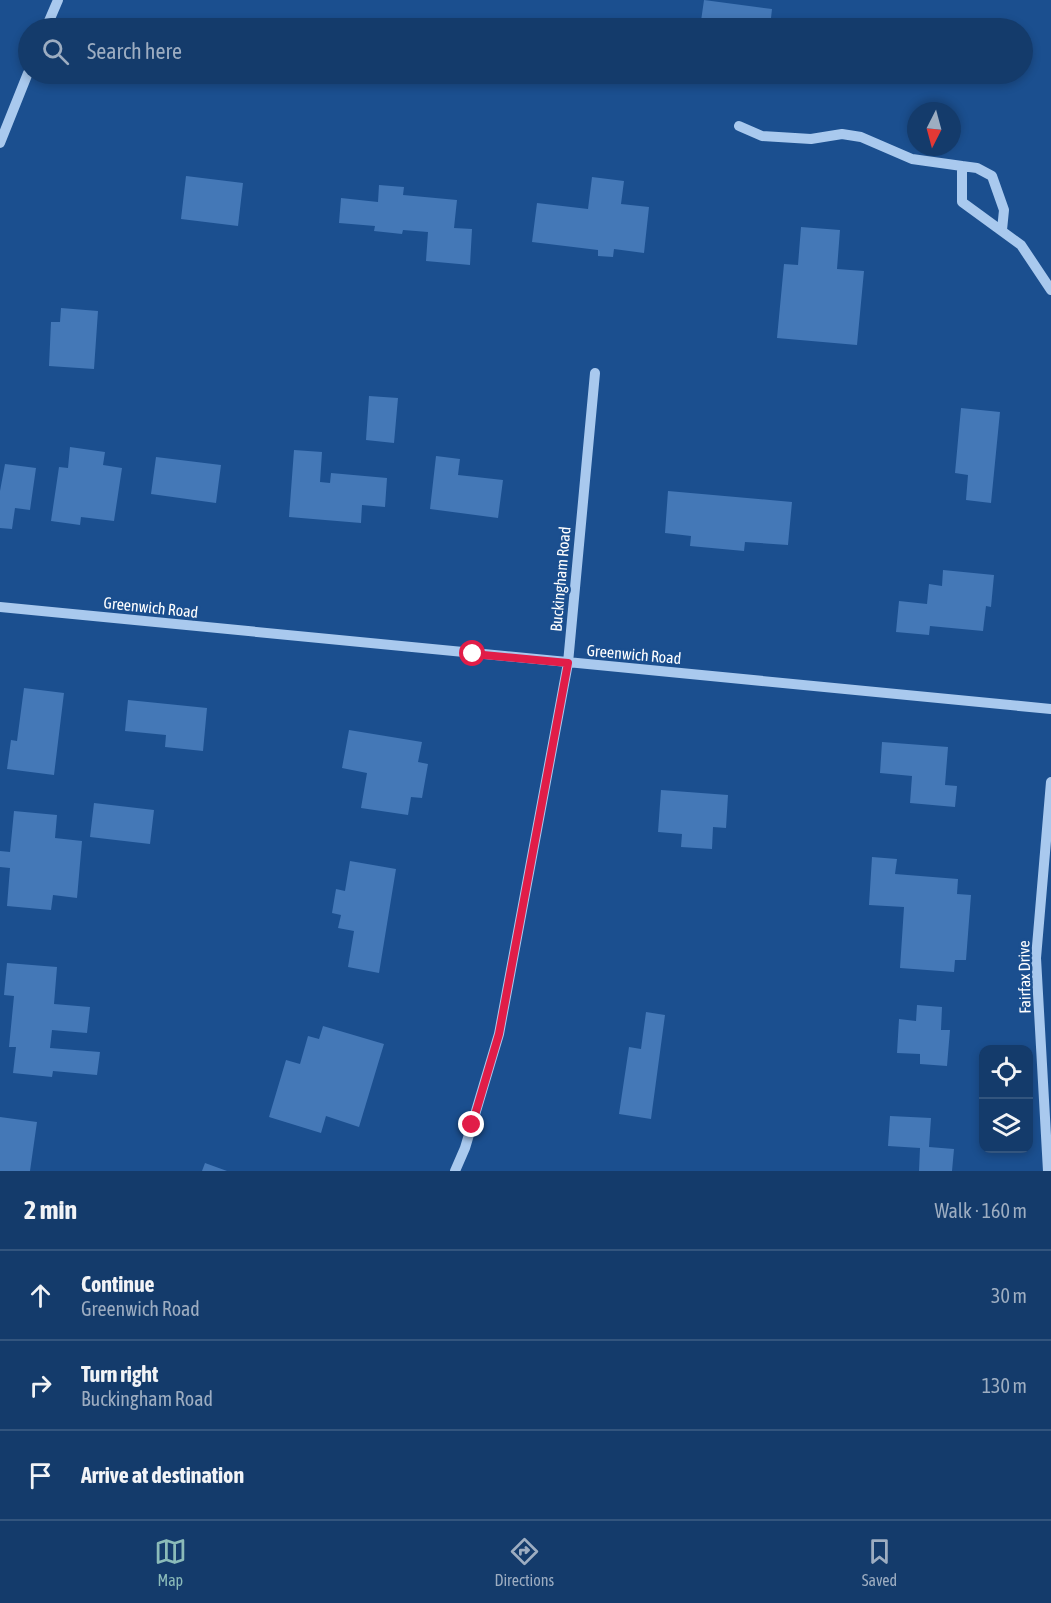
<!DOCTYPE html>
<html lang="en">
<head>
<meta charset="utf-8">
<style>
  body { margin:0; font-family:"Asap Condensed",sans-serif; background:#1d4271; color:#f1f3f6 }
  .controls { position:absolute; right:18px; bottom:18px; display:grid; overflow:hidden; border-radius:12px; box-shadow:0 3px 9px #0003 }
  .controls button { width:54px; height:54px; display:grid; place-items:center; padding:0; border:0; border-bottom:2px solid #33557e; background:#143b6b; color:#f1f3f6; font:30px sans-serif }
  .compass { position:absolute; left:907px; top:102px; width:54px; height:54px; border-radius:50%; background:#143b6b; box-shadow:0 3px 9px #0003; rotate:186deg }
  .stop { position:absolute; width:18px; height:18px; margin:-14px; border:4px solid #e11d48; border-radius:50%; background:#fff }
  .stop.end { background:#e11d48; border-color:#fff; box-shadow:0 2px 6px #0008 }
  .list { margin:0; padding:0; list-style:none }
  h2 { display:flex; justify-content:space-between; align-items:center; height:78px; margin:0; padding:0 24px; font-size:26px }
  h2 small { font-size:20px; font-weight:400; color:#9dadc1 }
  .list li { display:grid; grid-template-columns:39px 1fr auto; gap:18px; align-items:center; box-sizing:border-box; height:90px; padding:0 24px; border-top:2px solid #33557e }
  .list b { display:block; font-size:22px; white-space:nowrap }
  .list p { margin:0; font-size:20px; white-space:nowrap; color:#9dadc1 }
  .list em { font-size:20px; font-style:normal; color:#9dadc1 }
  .icon { flex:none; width:33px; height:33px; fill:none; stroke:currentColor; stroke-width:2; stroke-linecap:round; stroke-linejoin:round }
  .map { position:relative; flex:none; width:1051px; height:1171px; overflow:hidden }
  .search { position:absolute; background:#143b6b; box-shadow:0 3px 9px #0003; left:18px; right:18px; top:18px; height:66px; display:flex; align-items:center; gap:15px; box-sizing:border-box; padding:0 21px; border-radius:33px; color:#9dadc1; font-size:22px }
  .sheet { height:348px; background:#143b6b }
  nav { display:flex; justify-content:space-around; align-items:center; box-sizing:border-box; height:84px; border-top:2px solid #33557e; background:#143b6b; font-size:16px; color:#9dadc1 }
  nav a { display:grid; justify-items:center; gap:3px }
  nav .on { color:#8bbbb9 }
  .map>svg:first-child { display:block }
</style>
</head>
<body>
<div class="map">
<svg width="1051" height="1171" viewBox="0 0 1051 1171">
  <rect width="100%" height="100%" fill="#1b4f8f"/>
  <path fill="#4478b7" d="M704,0L772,9L770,27L700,28Z
    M186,176L243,183L238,226L181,219Z
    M592,177L624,181L621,204L649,207L644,253L614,249L613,257L598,256V250L532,242L537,203L588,209Z
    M379,185L404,187L403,195L457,200L454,228L472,229L470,265L426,261L428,232L403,230L402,234L374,231L375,226L339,223L341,198L378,202Z
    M801,227L840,230L837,269L864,271L857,345L777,338L784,264L798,265Z
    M61,308L98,311L94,369L49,366L51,322H60Z
    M369,396L398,398L394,443L366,440Z
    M961,408L1000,412L991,503L966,500L968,475L955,473Z
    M70,447L105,452L103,465L122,468L114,521L81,517L80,525L51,521L59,467L68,468Z
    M294,450L322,452L320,482L330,483L331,473L387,478L385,507L362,505L361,523L289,517Z
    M436,456L460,459L458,475L503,480L498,518L430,509Z
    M156,457L221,465L216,503L151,494Z
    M5,464L36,468L30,510L15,508L12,529L0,528V491Z
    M668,491L792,502L788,545L745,542L744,551L690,546L691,536L665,533Z
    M943,570L994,575L991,607L986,606L983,631L930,626L929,635L896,632L899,601L927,604L929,584L942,586Z
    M24,688L64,693L54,775L7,769L11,740L17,741Z
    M128,700L207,708L203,751L165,747L166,735L125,731Z
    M349,730L422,742L418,762L428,764L422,798L411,797L408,815L361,808L367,773L342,768Z
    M882,742L948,747L945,785L957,786L955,807L910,803L912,776L880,773Z
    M661,790L728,795L726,828L713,827L712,849L681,847L682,834L658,832Z
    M94,803L154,810L150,844L90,837Z
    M14,811L57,815L55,838L82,841L77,898L53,895L51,910L7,906L10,868L0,867V851L10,852Z
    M872,857L897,859L895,874L958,879L957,894L971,895L966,960H955L954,972L900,968L904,907L869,905Z
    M350,861L396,869L379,973L348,967L354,931L338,928L341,915L332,913L336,889L345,891Z
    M7,963L57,967L54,1004L90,1007L87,1033L52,1030L50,1048L100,1052L97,1075L53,1071L52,1077L13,1073L16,1047H9L14,996L4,995Z
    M917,1005L942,1007L941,1030H950L947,1066L920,1064V1054L897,1053L899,1019L916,1021Z
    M646,1012L665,1015L651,1119L619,1114L629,1047L641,1049Z
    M323,1026L384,1044L359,1127L326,1116L321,1133L269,1117L286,1060L300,1064L308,1036L319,1039Z
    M890,1116L931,1118L929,1147L954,1149L952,1171H919L920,1148L888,1146Z
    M0,1117L37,1122L30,1171H0Z
    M205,1163L227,1171H202Z"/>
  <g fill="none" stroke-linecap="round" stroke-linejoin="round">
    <path stroke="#a9c9ee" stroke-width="10" d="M46,28L58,0
      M739,126L762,136L811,139L842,134L861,137L912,159L962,166V202L1021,245L1051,290
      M0,143L28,73
      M962,166L977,168L992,176L1004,210L1002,230
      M0,607L1051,709
      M455,1171L465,1148L499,1034L568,663L595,373
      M1048,1171L1036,958L1051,782"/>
  </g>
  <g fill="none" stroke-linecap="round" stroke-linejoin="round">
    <path stroke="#e11d48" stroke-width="8" d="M472,1125L499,1034L568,663L473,654"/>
  </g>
  <g text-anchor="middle" stroke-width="5" stroke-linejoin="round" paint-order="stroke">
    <g font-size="16" fill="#fff" stroke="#1b4f8f">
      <text transform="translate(560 579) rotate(-85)" y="6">Buckingham Road</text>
      <text transform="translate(151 607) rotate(6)" y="6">Greenwich Road</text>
      <text transform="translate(634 654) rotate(5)" y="6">Greenwich Road</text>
      <text transform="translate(1024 977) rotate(-91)" y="6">Fairfax Drive</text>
    </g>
  </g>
</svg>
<div class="controls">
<button><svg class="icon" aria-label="locate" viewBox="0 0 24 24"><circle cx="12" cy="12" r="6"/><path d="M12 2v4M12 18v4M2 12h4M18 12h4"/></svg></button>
<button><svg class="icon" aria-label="layers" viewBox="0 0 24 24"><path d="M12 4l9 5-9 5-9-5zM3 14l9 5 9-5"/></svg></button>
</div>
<svg class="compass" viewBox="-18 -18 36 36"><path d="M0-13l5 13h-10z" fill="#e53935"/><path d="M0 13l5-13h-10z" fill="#9dadc1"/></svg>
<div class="stop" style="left:473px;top:654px"></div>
<div class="stop end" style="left:472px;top:1125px"></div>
<div class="search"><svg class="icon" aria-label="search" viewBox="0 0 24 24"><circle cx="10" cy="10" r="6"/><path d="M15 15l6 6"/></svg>Search here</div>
</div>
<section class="sheet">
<h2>2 min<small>Walk · 160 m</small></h2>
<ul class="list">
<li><svg class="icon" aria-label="ahead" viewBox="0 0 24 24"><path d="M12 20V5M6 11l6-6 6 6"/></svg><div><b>Continue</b><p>Greenwich Road</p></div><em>30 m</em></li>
<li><svg class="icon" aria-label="right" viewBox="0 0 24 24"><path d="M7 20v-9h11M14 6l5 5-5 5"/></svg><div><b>Turn right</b><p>Buckingham Road</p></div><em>130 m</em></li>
<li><svg class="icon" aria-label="arrive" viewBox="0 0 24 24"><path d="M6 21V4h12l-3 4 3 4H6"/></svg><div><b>Arrive at destination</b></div></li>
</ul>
</section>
<nav>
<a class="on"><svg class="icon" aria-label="map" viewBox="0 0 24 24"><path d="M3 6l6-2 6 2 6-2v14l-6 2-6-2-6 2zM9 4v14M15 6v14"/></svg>Map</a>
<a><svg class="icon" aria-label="directions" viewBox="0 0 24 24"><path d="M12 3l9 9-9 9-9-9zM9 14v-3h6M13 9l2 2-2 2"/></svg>Directions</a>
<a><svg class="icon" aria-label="saved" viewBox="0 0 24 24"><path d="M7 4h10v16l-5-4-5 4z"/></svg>Saved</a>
</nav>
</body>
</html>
